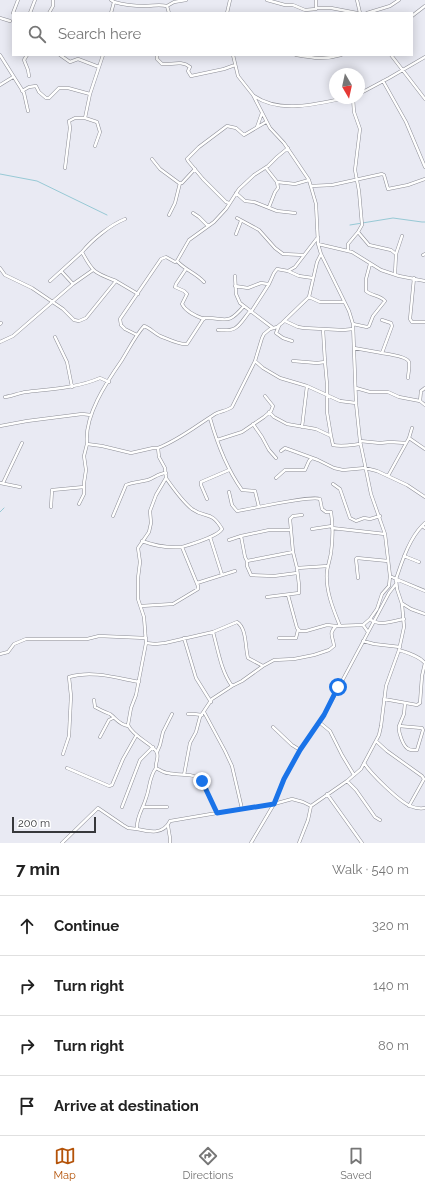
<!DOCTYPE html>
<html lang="en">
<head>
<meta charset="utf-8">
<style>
  body { margin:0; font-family:Raleway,sans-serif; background:#f6f6f6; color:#222 }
  .compass { position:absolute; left:329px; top:68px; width:36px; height:36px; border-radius:50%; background:#fff; box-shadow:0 2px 10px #0003; rotate:171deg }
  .scale { position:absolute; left:12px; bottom:10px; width:84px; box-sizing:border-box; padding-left:4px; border:2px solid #37383b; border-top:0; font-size:11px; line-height:14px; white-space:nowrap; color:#37383b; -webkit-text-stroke:3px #fff; paint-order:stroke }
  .stop { position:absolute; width:12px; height:12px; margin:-9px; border:3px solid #1a73e8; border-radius:50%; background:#fff }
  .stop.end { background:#1a73e8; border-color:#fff; box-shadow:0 1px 4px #0008 }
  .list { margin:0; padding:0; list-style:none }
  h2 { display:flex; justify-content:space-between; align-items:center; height:52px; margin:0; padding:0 16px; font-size:17px }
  h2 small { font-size:13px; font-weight:400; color:#767676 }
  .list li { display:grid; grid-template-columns:26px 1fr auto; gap:12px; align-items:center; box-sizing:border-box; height:60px; padding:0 16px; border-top:1px solid #e0e0e0 }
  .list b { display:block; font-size:15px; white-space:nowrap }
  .list em { font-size:13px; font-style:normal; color:#767676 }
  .icon { flex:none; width:22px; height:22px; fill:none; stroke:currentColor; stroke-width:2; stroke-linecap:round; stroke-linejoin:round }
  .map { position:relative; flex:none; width:425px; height:843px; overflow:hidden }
  .search { position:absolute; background:#fff; box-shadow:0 2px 10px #0003; left:12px; right:12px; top:12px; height:44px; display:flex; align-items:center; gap:10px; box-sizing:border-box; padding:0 14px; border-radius:0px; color:#767676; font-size:15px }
  .sheet { height:292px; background:#fff }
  nav { display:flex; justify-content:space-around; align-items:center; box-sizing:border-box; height:56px; border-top:1px solid #e0e0e0; background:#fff; font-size:11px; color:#767676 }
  nav a { display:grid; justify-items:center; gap:2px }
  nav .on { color:#b45309 }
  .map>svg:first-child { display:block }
</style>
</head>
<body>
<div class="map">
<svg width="425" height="843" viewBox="0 0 425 843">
  <rect width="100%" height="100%" fill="#e9eaf3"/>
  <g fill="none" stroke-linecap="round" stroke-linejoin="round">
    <path stroke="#97c9d5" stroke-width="1" d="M0,174L37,181L107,215
      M350,225L393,218L422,222H425
      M0,512L4,508"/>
    <g stroke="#8d8e96" stroke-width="3.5">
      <path id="street" d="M111,0L114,2L111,13
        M267,0L285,5H293L305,10L316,9V0
        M357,0L360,13
        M114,2C124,5 134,6 145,6C154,6 158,4 167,6L174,2L186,0
        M167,6L169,13
        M317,8H331L357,13
        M13,13L18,0
        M30,13L35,0
        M49,13L53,6V0
        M227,13L230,0
        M367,13L390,6L399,0
        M412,16L425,6
        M0,18L10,21
        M0,55L24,93L28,111
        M27,55L24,60L28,70L29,76
        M60,55L70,62L78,59L99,67
        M157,55V59L162,64C172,65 181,60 190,67L188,71L191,76L224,69L235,65
        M233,55L238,76L253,95L270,128L284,143L309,180L316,204L318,244L321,254L349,311L353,324L356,403L360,441L371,494L385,534L390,576L396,579L397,589L402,604L404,627L399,650L386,686L381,726L379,735L361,769L347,781L311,806L308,820L299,843
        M296,55C313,58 324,60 341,55
        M391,55L425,99
        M383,81L406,122L425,167
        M0,85L13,77
        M22,91L29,87L36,86L39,92L46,98H49L59,88H68L90,94
        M359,94L389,78L425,57
        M254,96C280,114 316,104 345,98
        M257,127L262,113
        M95,146L100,132L97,122L85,118L90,94L103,55
        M152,159L160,169L179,183H182L195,169
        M65,168L70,128L69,121L75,118H85
        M266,168L277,182L295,184L309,180
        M311,186L332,185L382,174L384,175L388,189L408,185L425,179
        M236,193L245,201L254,202L277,211L295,213
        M229,203L226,202L203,179L188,161L187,159L199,147L227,126L236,128L244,135L266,122
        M269,207L275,192L278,188L277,182
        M193,213L199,217L207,225H209
        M169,215L175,203L180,183
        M237,218L259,230L275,248L283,254L304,255
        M358,232L369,245L391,250L396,254L395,274
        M236,234L241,221
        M318,244L352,252L381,270L399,276L425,281
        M348,251V244L358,232L362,225L359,191L355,170L360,129L354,112L353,98
        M82,252C92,240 110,225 125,219
        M396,254L402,236
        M423,255L425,254
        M177,261C185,270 196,273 204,282
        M0,268L5,275L32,288L63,309L74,320L79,321L86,318L116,281L138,294
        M186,269L176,284L175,287L184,291L187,294L182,304C186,312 196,316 204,319
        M288,271L299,276L313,278
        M62,272L73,284
        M235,276L236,294L240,303L273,328
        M414,278L410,319L412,322H425
        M50,281L82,252C93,273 95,273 116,281
        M235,286L248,288L261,283L268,284
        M309,297L320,302H343
        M251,312L269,284L274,273L277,269L288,271L295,267L318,237
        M285,321L298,327L304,328L343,330L353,329
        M0,324L1,323
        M353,324L367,327L369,326L373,316L385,301C380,295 371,296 366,291V279L370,264
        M279,326L276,333L283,338L292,341
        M218,330C238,332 238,326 250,311
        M137,335L125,329L121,325L120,319L161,259L166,257L175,262L177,261L189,240L214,222L226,209L239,189L254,175L268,166L277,157L288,148
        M55,337L67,362L72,387
        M0,342L13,336L73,284L93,270
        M354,348L382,353L392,326L391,323L382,320
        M382,353C388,354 407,356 409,362C410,367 408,374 408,378
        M255,361L263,368L280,378L307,386L340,401L356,403
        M293,361L317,363L325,362L323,329
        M325,362L327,384V412L331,436
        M356,388L370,392H388L399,397L420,401L425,405
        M5,397C12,396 19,393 26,392C52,389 77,388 100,378L109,382
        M420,401L421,391L425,388
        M269,412L274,417L287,424L316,429L331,436L333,445C342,447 351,445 360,444
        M210,418C217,443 227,469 242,490L255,491L259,507
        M253,424L262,437L269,450L276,458
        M0,426L27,421L82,414L91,415
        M302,427L307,386
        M409,438L425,449
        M217,440L242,432L264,417L271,411L273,406L265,396
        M360,441L380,443L390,442L406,443
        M87,444C84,416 106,383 122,360C129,349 135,336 144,326C150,328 154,333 160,336C168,339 179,345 187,344L204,318C227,317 226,327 244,306
        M281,451L285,448L318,460L334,468L343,470L365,468L377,471L407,485L425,497
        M388,476L409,438L412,428
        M276,478L285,470H305L309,461L312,458
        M0,483L20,487
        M3,483L22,443
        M333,484L340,489L350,518L356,521L364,518L370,519L380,516
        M229,492L232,505L237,511C251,509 311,495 320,499L322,509L326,512H331C333,525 333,539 331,553C330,559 328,565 327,571C325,589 333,609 340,626
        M207,499L201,485V482L229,470
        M79,504L84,494V483L86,470L84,456L87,444L102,446L131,453L153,448H158
        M51,507L52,490L84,487
        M302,515L293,516L290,519L293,552L297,568L328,566
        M113,516L126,485C133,482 140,482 148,480C154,478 159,473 166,473
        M425,523L422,526L425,528
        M422,526C409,539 402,562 396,579L425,591
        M332,528L385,534
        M312,529L332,526
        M291,530H269L241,536L245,557L247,561L293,552
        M210,537L222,575
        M229,540L241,536
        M142,541C155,546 169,548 182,547
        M404,556L419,562
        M247,561V566L251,575L274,576L297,573
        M358,578L356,559L357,558L388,561
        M197,583L235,571
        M288,595L297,628L300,631H306L327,625L336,626L363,625L370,619L377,609L382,594L389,586L390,576
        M267,597L299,593V585L297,568
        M403,604L411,609L425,614
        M141,606L173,604L198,589V586L182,547C192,544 217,537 222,529C211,510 206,519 192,509C182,501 173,488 166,478
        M370,619C379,627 393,621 404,619
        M363,625L368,632
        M184,638L196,678L211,702
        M279,638H296L298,630
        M363,641L374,644L400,647
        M146,643L155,644L165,643L213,632L237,622C247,628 245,648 248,658L263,666L274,660L294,659L314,655L329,650L334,646C333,636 328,634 336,626
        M0,654L8,652L14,644L26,639H87L99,636L146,638
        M232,686L242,681L263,666
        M384,699L417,705L420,703L422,676L425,663C419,656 408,653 399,650
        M94,700L95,707C100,710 105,712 110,714C117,719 118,724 128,726
        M204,712L225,751L232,766L242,809
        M188,714H194L202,715
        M319,722L330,731L342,755L354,775
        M399,726C398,732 403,745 407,748C410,751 414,750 417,750L423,730L422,728L399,726L404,714L405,703
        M273,727L292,745L300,750
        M100,737L109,720L113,718
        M376,741L387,751L422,776L424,779L409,806
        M157,752L160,745L163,732L172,714
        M63,754L69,736L71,696L69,677C92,670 117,678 139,682
        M364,763C371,774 399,801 410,806C415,808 420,809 425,808
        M67,768L109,786L112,785L123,759L136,736
        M156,768C149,777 150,788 146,798C143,809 136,817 137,829C150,832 163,835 170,821L217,813
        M184,775L190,743L196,732L200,717L212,699L232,686C221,671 218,650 213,632
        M347,781L356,790L375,817L380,820
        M327,794L362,843
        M311,806L303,802L292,799L274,804L217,813L202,781C194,772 179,776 168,773C164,773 160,770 156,768C155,763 159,758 157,753C155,745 134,738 128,725L131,708L136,695L146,643L144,617L138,599V578L140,562L138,548L149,532L151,523L150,511L156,495L166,478L165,468L159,457L158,448C179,440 196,426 215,414C220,411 227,411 232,407L255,361L262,338L264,334L270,329L277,327L282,323L309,297L317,262L321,254
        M122,807L140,760L153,747
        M143,807H167
        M168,826L170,838V843
        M62,843L98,808L123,825L128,828L137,829
        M251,843L274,804L284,779L300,750L324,715L389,593L396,584"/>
    </g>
    <use href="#street" stroke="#fff" stroke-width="2.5"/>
  </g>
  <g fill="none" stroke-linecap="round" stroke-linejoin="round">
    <path stroke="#1a73e8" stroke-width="5" d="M202,781L217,813L274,804L284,779L300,750L324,715L338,687"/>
  </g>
</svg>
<svg class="compass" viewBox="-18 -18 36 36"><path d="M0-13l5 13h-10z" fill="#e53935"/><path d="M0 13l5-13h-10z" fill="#767676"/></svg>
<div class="scale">200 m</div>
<div class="stop" style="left:338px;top:687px"></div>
<div class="stop end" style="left:202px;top:781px"></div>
<div class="search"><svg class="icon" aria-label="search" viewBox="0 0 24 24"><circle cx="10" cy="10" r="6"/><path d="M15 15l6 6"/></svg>Search here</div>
</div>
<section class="sheet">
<h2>7 min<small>Walk · 540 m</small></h2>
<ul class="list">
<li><svg class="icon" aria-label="ahead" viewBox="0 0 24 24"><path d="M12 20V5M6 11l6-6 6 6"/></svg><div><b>Continue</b></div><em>320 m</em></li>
<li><svg class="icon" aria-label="right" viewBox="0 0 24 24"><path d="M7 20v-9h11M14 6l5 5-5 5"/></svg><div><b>Turn right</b></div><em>140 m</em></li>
<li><svg class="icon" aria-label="right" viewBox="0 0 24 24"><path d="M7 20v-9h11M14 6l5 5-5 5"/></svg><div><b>Turn right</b></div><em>80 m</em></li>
<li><svg class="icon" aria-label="arrive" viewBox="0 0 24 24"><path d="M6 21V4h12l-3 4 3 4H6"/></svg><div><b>Arrive at destination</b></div></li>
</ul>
</section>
<nav>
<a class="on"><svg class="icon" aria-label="map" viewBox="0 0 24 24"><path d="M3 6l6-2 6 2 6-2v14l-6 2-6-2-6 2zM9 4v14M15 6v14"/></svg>Map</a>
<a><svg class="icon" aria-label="directions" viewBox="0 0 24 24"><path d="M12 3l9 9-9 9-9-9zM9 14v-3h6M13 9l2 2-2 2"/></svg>Directions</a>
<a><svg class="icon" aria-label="saved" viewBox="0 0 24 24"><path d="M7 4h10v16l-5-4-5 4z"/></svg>Saved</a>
</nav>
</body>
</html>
